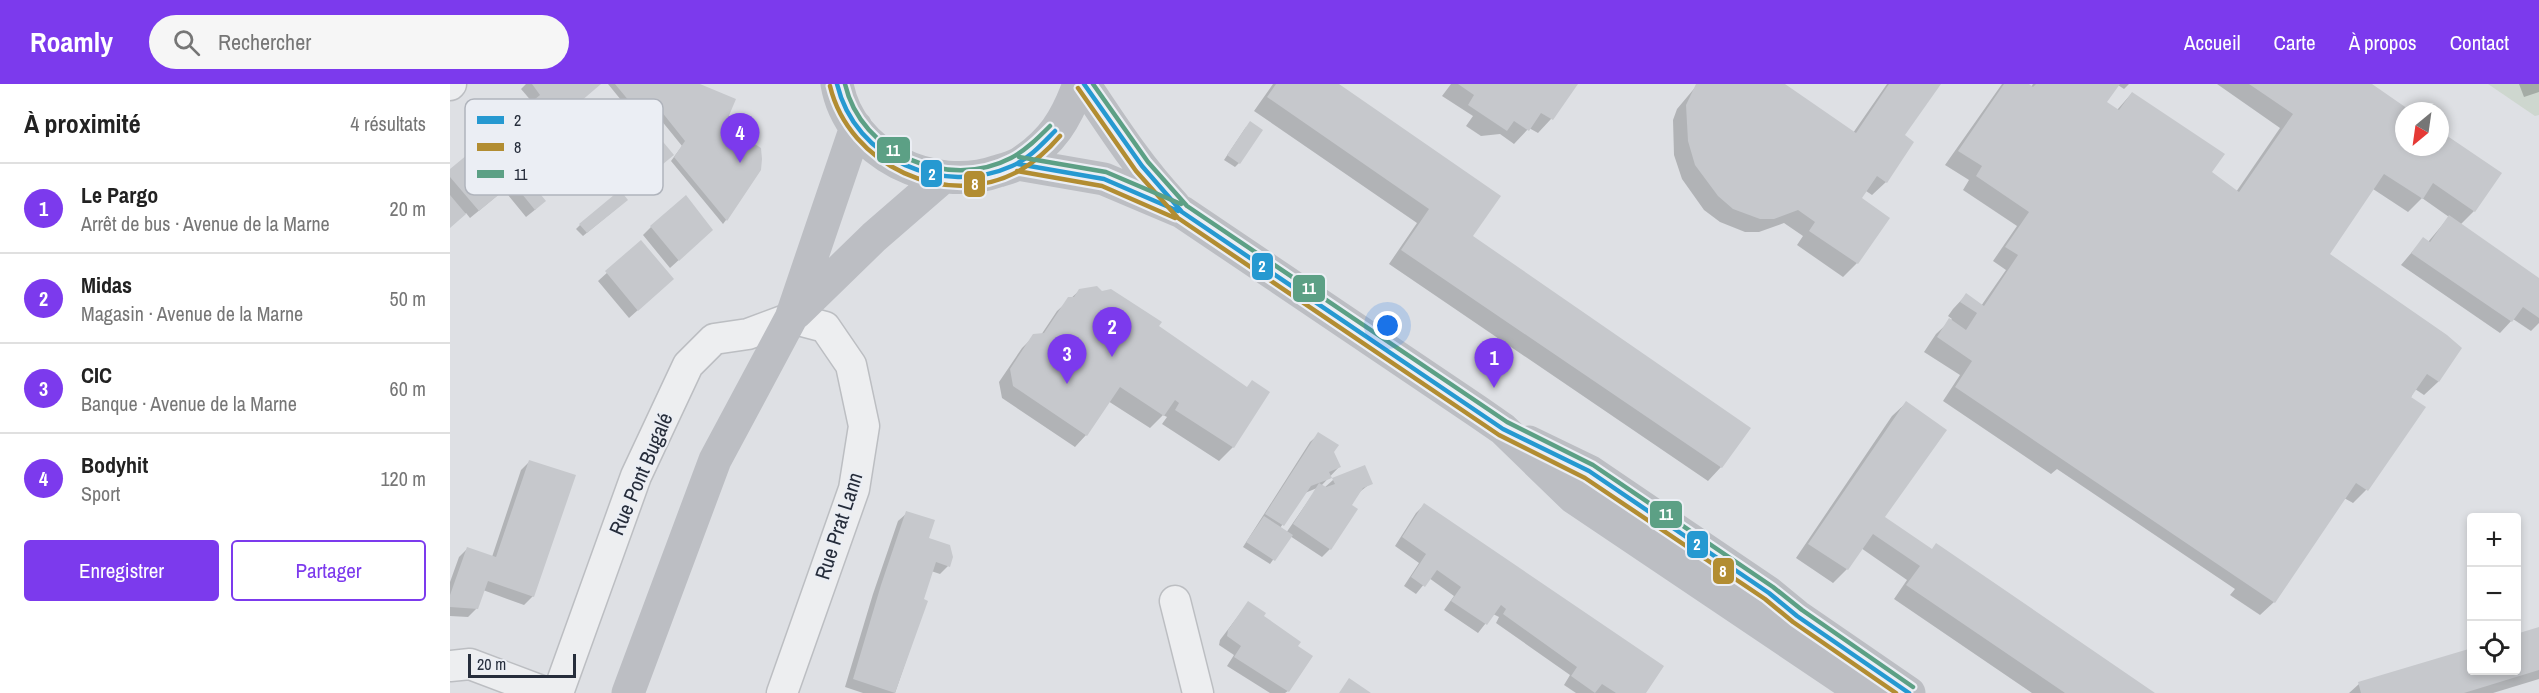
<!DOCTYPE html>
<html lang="fr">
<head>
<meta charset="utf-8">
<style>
  body { margin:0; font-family:"Archivo Narrow",sans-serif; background:#f6f6f6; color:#222 }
  .controls { position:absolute; right:18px; bottom:18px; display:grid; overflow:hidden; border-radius:6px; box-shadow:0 3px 9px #0003 }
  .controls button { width:54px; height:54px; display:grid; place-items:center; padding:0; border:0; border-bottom:2px solid #e0e0e0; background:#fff; color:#222; font:30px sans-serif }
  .compass { position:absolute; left:1945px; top:18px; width:54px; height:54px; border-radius:50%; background:#fff; box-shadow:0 3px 9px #0003; rotate:209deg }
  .scale { position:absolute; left:18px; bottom:15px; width:108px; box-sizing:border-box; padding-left:6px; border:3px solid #262d3b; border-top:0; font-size:16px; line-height:21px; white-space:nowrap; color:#262d3b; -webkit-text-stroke:4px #ebeef4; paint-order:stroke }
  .you { position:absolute; left:938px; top:242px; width:21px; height:21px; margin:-15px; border:4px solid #fff; border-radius:50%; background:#1a73e8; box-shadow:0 0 0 9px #1a73e833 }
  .badge { display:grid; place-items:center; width:39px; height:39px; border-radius:50%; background:#7c3aed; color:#fff; font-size:20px; font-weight:700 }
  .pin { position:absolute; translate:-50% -50px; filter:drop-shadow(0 2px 3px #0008) }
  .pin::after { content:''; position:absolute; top:32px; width:21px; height:18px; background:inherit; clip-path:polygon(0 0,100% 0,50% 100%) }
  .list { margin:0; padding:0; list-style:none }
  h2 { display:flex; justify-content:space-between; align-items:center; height:78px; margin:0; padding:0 24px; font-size:26px }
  h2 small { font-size:20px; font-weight:400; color:#767676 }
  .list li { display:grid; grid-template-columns:39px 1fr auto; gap:18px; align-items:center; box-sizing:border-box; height:90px; padding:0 24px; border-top:2px solid #e0e0e0 }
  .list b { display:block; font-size:22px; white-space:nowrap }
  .list p { margin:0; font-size:20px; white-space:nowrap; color:#767676 }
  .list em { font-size:20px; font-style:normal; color:#767676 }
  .actions { display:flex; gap:12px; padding:18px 24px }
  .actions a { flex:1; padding:14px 0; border:2px solid #7c3aed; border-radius:6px; text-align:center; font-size:21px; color:#7c3aed }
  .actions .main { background:#7c3aed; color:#fff }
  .icon { flex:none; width:33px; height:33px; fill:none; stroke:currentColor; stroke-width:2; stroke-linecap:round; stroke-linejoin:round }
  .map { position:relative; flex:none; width:2089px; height:609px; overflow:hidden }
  header { display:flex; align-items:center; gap:36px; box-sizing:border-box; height:84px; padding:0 30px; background:#7c3aed; color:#fff }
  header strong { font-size:28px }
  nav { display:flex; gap:33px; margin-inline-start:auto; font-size:21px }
  .search { width:420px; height:54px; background:#f6f6f6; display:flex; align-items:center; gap:15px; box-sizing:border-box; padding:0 21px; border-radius:33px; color:#767676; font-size:22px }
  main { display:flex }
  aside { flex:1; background:#fff }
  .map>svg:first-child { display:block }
</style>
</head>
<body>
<header>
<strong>Roamly</strong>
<div class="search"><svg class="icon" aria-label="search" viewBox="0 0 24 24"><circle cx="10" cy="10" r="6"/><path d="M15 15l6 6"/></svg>Rechercher</div>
<nav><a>Accueil</a><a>Carte</a><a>À propos</a><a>Contact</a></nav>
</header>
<main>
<aside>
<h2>À proximité<small>4 résultats</small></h2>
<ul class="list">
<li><span class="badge">1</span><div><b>Le Pargo</b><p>Arrêt de bus · Avenue de la Marne</p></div><em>20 m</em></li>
<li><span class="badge">2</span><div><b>Midas</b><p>Magasin · Avenue de la Marne</p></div><em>50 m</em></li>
<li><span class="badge">3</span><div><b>CIC</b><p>Banque · Avenue de la Marne</p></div><em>60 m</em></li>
<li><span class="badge">4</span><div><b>Bodyhit</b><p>Sport</p></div><em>120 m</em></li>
</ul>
<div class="actions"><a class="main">Enregistrer</a><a>Partager</a></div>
</aside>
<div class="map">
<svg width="2089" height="609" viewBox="0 0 2089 609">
  <rect width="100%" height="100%" fill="#dee0e4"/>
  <path fill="#ced7cf" d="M2038,0H2089V31L2085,32Z"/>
  <path fill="#0003" fill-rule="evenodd" d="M76,0H150L121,24L80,100L86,125L76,133L54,106L20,134L16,129L0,143V87L83,19L71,5Z
    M158,0H246L273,42L276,136L273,140L221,77L232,62L198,20L184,32Z
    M823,0H886L1021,152L1271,383L1258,397L939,180L967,139L804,27Z
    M1001,0H1126L1101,35L1088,49L1079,44L1064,60L1050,50L1031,52L1016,42L1023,32L992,12Z
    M1248,0H1332L1403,49L1437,0H1489L1453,52L1436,98L1422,111L1416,107L1410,115L1437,134L1407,179L1393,193L1347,161L1353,152L1334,139L1309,148H1295L1270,138L1254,126L1232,95L1224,71L1223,36L1227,25Z
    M1552,0H1576L1581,3L1583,0H1679L1674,5L1668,1L1655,18L1667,26L1682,9L1759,89L1786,108L1830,44L1767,0H1920L1959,27H1954V63H1990V49L2024,127L2010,141L2089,195V239L2081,247L2063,235L2050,249L1951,181L1973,155L1978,158L1999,133L1972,114L1958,128L1923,105L1878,170L2010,264L1988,298L1974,311L1965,305L1916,406L1903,419L1894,414L1824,518L1810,531L1780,511L1785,505L1607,385L1601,390L1493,317L1510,291L1474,268L1486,250L1502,235L1498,232L1503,225L1516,211L1531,222L1556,186L1543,177L1567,142L1513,106L1519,96L1495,81Z
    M2069,0H2089V8L2074,13Z
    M796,43L789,79L785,83L774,76Z
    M204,49L218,75L208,83L190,61Z
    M172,120L133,152L126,145L130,141Z
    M201,143L253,154L220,184L193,151Z
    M191,158L214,203L179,234L148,197Z
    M630,206L707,243L796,304L818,308L783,363L769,377L712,340L717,333L713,331L700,344L658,317L636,351L625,363L552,314L549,298L572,264L584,252L591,251L607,227Z
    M1456,319L1433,434L1703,609H1582L1444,515L1457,496L1411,464L1397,485L1383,499L1346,474L1442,332Z
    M869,350L882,368L889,383L871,402L874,404L883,396L921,399L907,410L880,465L872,473L840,452L820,480L793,463L860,358ZM867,404L836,449L830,444L855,409Z
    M80,377L83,512L74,521L33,506L27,524L18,533L0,532V498L9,473L17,465L42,473L71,386Z
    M974,421L1195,609H1126L1114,601L1120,591L1046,539L1049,533L1043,530L1028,549L994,526L1004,512L979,494L966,510L954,502L969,479L945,462L966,429Z
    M457,429L498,482L490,490L481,487L472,516L476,518L445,609H413L395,603L423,510L448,437Z
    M798,519L812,532L838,607L835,609H820L777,582L784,571L769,561L770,556Z
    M2089,544V595L2043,609H1899L1909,600L2022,586H2066Z"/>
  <path fill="#c6c8cc" d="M82,0H151L123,24L134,37L101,65L105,80L82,100L96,117L85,126L63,99L29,127L0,93V85L40,52L71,91L73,89L41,52L58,38L61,42L65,39L63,33L90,11Z
    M165,0H250L286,15L275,41L311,64L312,75L311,86L277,137L224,73L235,57L203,17L189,29Z
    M826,0H889L1051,112L1023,152L1301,344L1272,384L951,166L979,125L817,13Z
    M1008,0H1128L1103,36L1091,29L1079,47L1064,37L1057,47L1018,21L1024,11Z
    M1246,0H1335L1406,49L1439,0H1491L1455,51L1464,58L1437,99L1427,92L1412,114L1440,134L1408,180L1359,147L1365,138L1348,126L1324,135H1310L1283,125L1268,112L1245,81L1238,57L1236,21Z
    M1554,0H1579L1583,3L1586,0H1670L1657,18L1669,26L1682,8L1775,70L1762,88L1789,108L1843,30L1799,0H1922L1961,27H1954V63H1990V47L2052,89L2025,128L1983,99L1973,115L1934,90L1880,170L1997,251L2012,264L1989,298L1977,290L1961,313L1976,323L1918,407L1906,399L1825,519L1505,303L1522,277L1487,253L1499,234L1516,246L1527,229L1510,218L1516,209L1534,222L1568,171L1555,163L1579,128L1526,92L1532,82L1508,67Z
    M800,37L813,46L790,80L777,71Z
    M204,47L224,71L213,80L193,56Z
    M170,106L178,116L137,149L129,140Z
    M0,111L16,130L0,144Z
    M236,111L263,146L229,177L200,142Z
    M1999,131L2089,194V234L2073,223L2062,238L1961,169L1973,153L1980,158Z
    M191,156L224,195L188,227L155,187Z
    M647,202L652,207L661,205L712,238L709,242L797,303L802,296L820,308L784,364L725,326L729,319L725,316L714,332L670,303L637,352L563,302L560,285L583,250L594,249L618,213H624L629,205Z
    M1456,317L1497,346L1435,433L1482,465L1486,459L1705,609H1615L1456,501L1470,482L1423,450L1398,486L1358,460Z
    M868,348L889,361L884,368L891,383L879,388L882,394L861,402L834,442L815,430Z
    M79,376L126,391L84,513L38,497L28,525L0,523V511L17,463L46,473Z
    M915,381L923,400L913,404L902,421L908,425L881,466L843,440L869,399L876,403L885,400L882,394Z
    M974,419L1214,582L1196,609H1166L1152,600L1145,609L1121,592L1127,583L1053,530L1056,525L1051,521L1037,541L1001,517L1011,503L987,486L975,503L961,493L976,470L952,453Z
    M456,427L485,436L479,454L500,461L503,473L500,483L486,478L474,515L478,517L445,609L403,595L431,501Z
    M814,432L843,451L825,477L796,458Z
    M798,517L816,529L814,532L851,558L848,562L863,572L839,608L784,573L791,562L777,552L778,546Z
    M2089,543V586L2014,609H1911L1908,598L2022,564V586H2066V550Z
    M899,594L921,609H889Z"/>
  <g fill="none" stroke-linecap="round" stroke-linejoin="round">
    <g stroke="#bcbec2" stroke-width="33">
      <path id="minor" d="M0,1L1,0
        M725,517L748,609
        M0,582L20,580L97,609
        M108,609L186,392L238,281L264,255L298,250L341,234L375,243L401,281L414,342L404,405L332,609"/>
    </g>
    <use href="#minor" stroke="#edeef0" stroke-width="30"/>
    <path stroke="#bcbec3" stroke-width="33" d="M387,0C399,71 484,110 548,87C555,85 563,83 570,79C602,58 616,36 629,0
      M634,0C662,42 689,84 724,121
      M568,80L654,95L732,128L1027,327L1053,345L1123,413L1414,609
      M346,229L424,153L492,94
      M1079,358L1139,387L1319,509L1347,532L1459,609
      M178,609L265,376L341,234L406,43"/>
    <g stroke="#ebeef4" stroke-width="9">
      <path id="bus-1" d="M387,0C405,76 493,113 562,82C580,74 592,60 605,47
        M634,0L692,82L732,128L1053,345L1139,387L1319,509L1347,532L1459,609
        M568,80L654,95L728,127"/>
    </g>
    <g stroke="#ebeef4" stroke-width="9">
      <path id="bus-2" d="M380,2C399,81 496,127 569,87C585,78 598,66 610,52
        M628,4L686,87L728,134L1049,351L1135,394L1315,515L1343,538L1446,609
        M567,87L652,102L725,134"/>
    </g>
    <g stroke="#ebeef4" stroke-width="9">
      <path id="bus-3" d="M395,0C411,70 498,107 561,74C576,66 588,54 600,42
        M643,0L698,78L737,122L1057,338L1143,381L1323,503L1352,526L1463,603
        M569,73L656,88L731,120"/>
    </g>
    <use href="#bus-1" stroke="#2699d1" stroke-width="4.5"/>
    <use href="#bus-2" stroke="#b28d32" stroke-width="4.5"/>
    <use href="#bus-3" stroke="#5ca085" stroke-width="4.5"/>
  </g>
  <g text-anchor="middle" stroke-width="4.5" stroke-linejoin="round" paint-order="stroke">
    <g font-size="21" fill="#262d3b" stroke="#ebeef4">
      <text transform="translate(191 390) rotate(-67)" y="7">Rue Pont Bugalé</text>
      <text transform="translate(389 442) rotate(-72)" y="7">Rue Prat Lann</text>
    </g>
  </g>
  <rect x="15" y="15" width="198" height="96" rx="9" fill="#ebeef4" stroke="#b0b4bc" stroke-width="1.5"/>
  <rect x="27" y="32" width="27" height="8" fill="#2699d1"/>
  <rect x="27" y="59" width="27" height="8" fill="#b28d32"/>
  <rect x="27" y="86" width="27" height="8" fill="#5ca085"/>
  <g font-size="16" fill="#262d3b">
    <text x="64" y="42">2</text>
    <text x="64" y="69">8</text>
    <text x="64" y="96">11</text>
  </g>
  <g stroke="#ebeef4" stroke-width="2">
    <rect x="426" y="52" width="35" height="28" rx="6" fill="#5ca085"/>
    <rect x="470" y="75" width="23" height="29" rx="6" fill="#2699d1"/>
    <rect x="513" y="86" width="23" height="28" rx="6" fill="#b28d32"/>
    <rect x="801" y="168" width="23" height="29" rx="6" fill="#2699d1"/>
    <rect x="842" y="190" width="34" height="29" rx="6" fill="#5ca085"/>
    <rect x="1199" y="416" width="34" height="29" rx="6" fill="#5ca085"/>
    <rect x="1236" y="446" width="23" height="29" rx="6" fill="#2699d1"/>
    <rect x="1262" y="473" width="23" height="28" rx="6" fill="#b28d32"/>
  </g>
  <g font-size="16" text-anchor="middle" font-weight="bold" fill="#fff">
    <text x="443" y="72">11</text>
    <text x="482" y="96">2</text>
    <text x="525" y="106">8</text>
    <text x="812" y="188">2</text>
    <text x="859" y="210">11</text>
    <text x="1216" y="436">11</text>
    <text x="1247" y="466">2</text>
    <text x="1273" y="493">8</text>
  </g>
</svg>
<div class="controls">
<button>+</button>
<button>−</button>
<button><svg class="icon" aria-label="locate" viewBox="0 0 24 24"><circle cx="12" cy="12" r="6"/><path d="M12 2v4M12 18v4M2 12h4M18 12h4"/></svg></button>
</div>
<svg class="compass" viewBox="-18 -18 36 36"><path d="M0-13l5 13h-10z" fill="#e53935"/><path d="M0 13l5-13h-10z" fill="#767676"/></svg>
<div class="scale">20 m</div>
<div class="you"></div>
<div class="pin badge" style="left:1044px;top:304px">1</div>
<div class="pin badge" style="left:662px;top:273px">2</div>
<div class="pin badge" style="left:617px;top:300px">3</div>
<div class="pin badge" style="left:290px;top:79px">4</div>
</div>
</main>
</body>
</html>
